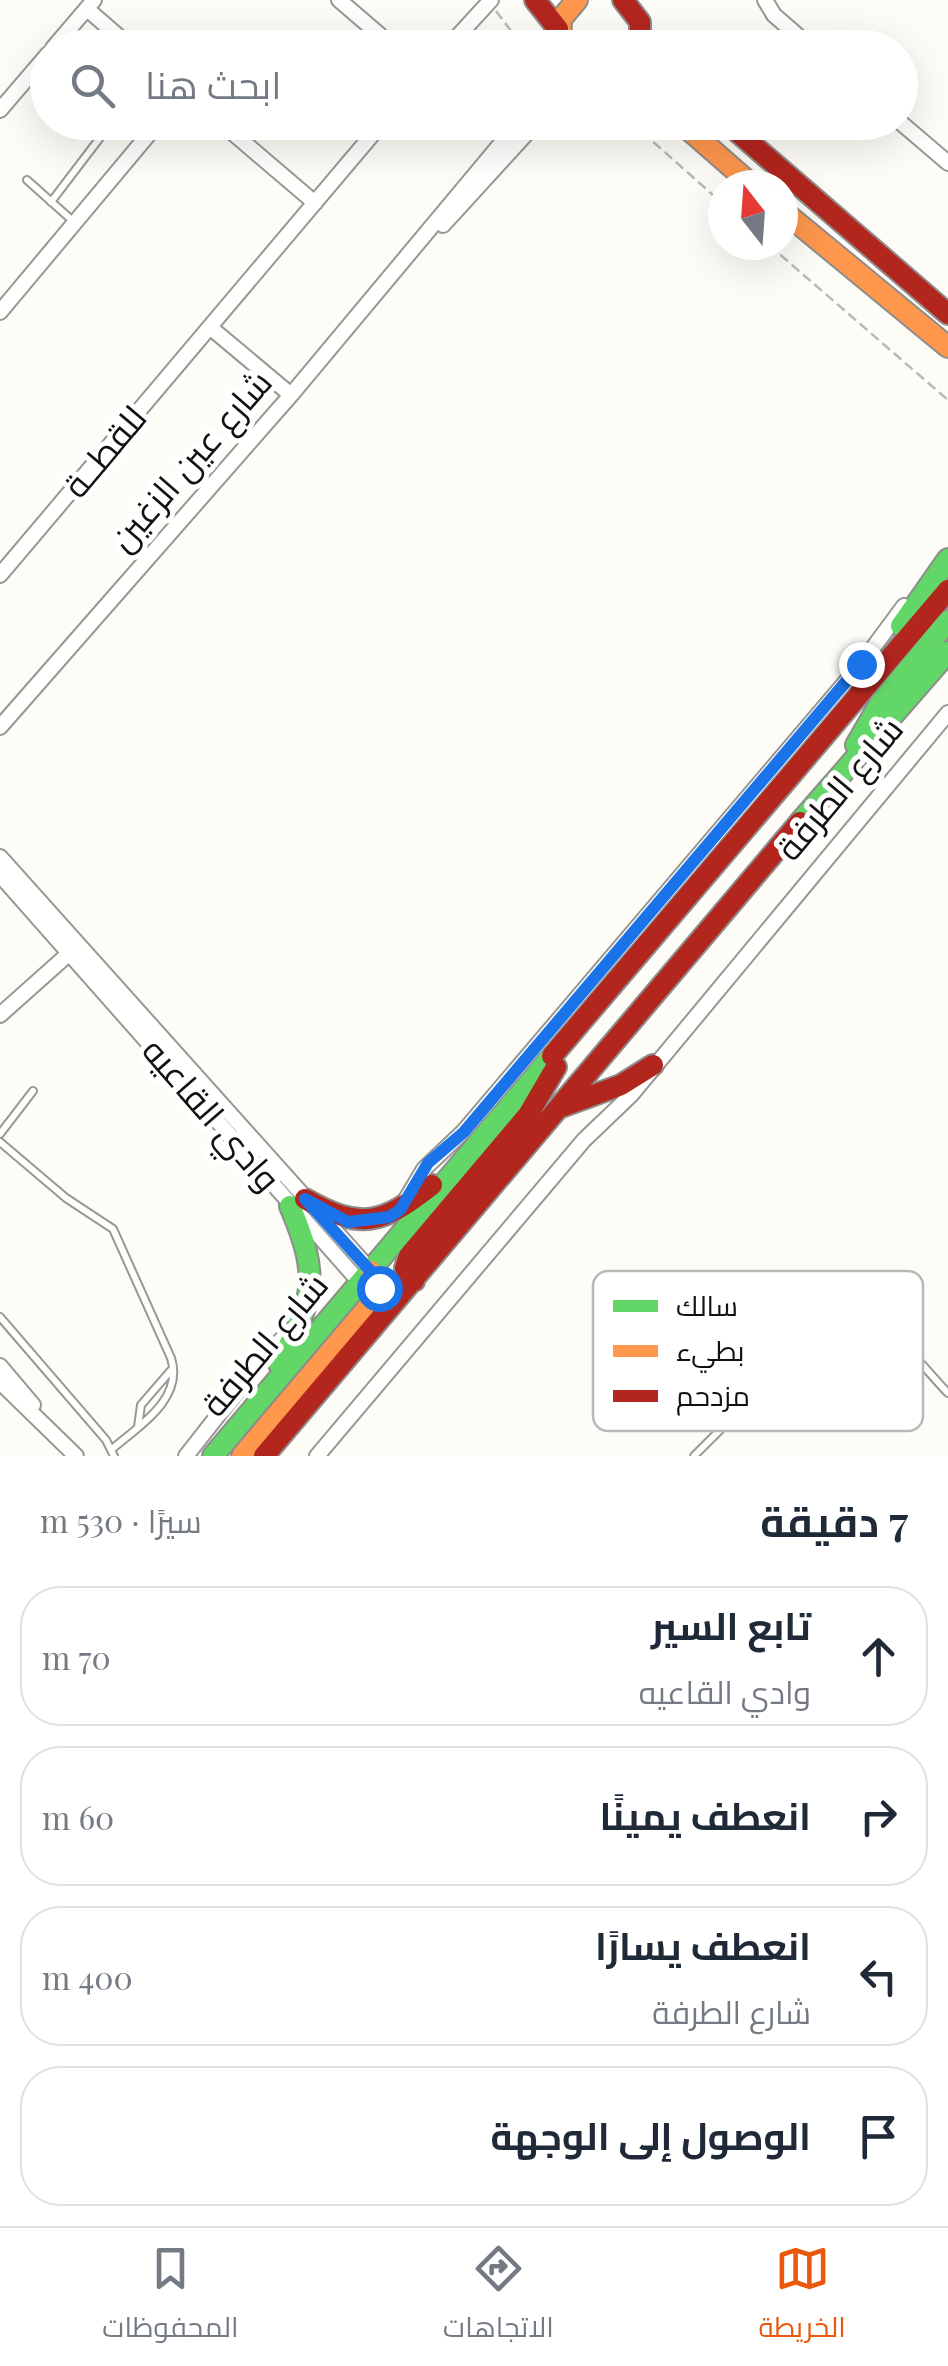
<!DOCTYPE html>
<html lang="ar">
<head>
<meta charset="utf-8">
<style>
  body { margin:0; font-family:"Playfair Display",Cairo,serif; background:#f6f6f7; color:#1f2937; direction:rtl }
  .compass { position:absolute; left:708px; top:170px; width:90px; height:90px; border-radius:50%; background:#fff; box-shadow:0 10px 40px #0002; rotate:343deg }
  .stop { position:absolute; width:30px; height:30px; margin:-22px; border:8px solid #1a73e8; border-radius:50%; background:#fff }
  .stop.end { background:#1a73e8; border-color:#fff; box-shadow:0 2px 10px #0008 }
  .list { margin:0; padding:0; list-style:none }
  h2 { display:flex; justify-content:space-between; align-items:center; height:130px; margin:0; padding:0 40px; font-size:42px }
  h2 small { font-size:32px; font-weight:400; color:#747a83 }
  .list li { display:grid; grid-template-columns:65px 1fr auto; gap:30px; align-items:center; box-sizing:border-box; height:140px; margin:0 20px 20px; padding:0 20px; border:2px solid #e0e1e3; border-radius:40px }
  .list b { display:block; font-size:38px; white-space:nowrap }
  .list p { margin:0; font-size:32px; white-space:nowrap; color:#747a83 }
  .list em { font-size:32px; font-style:normal; color:#747a83 }
  .icon { flex:none; width:55px; height:55px; fill:none; stroke:currentColor; stroke-width:2; stroke-linecap:round; stroke-linejoin:round }
  .map { position:relative; flex:none; width:948px; height:1456px; overflow:hidden; direction:ltr }
  .search { position:absolute; background:#fff; box-shadow:0 10px 40px #0002; left:30px; right:30px; top:30px; height:110px; display:flex; align-items:center; gap:25px; box-sizing:border-box; padding:0 35px; border-radius:55px; color:#747a83; font-size:38px }
  .sheet { height:770px; background:#fff }
  nav { display:flex; justify-content:space-around; align-items:center; box-sizing:border-box; height:140px; border-top:2px solid #e0e1e3; background:#fff; font-size:28px; color:#747a83 }
  nav a { display:grid; justify-items:center; gap:5px }
  nav .on { color:#ea580c }
  .map>svg:first-child { display:block }
</style>
</head>
<body>
<div class="map">
<svg width="948" height="1456" viewBox="0 0 948 1456">
  <rect width="100%" height="100%" fill="#fdfcf7"/>
  <g fill="none" stroke-linecap="round" stroke-linejoin="round">
    <g stroke="#979795" stroke-width="10">
      <path id="lane" d="M127,122L145,137
        M27,180L74,222
        M51,202L112,122
        M0,1134L33,1091
        M0,1142L66,1198L113,1229L171,1358C184,1399 139,1426 112,1449
        M0,1317L106,1440L114,1456
        M138,1427L141,1405L173,1368
        M694,1456L825,1325C873,1293 917,1362 948,1393"/>
    </g>
    <g stroke="#979795" stroke-width="18">
      <path id="street" d="M339,0L395,48
        M765,0L774,15L812,48
        M87,9L132,48
        M53,48L94,0
        M447,48L491,0
        M0,110L48,54
        M220,122L315,203
        M900,122L948,163
        M443,225L537,122
        M0,312L159,122
        M211,328L291,395
        M0,575L383,122
        M0,727L291,395L519,122
        M0,857L371,1271
        M0,875L364,1287
        M0,1015L74,949
        M405,1201L424,1169L464,1131L861,664L904,606
        M0,1366L33,1405
        M0,1382L76,1456
        M186,1456L263,1358L292,1329
        M317,1456L584,1140L631,1095L948,713"/>
    </g>
    <g stroke="#8e8d8b" stroke-width="24">
      <path id="fast" d="M901,626L948,559
        M856,745L881,702L948,621
        M800,822L948,652
        M279,1364C315,1298 320,1276 290,1206
        M213,1456L552,1056"/>
    </g>
    <g stroke="#8e8d8b" stroke-width="24">
      <path id="slow" d="M560,48L561,19L577,0
        M680,122L752,185
        M783,211L948,347
        M242,1456L375,1299L379,1284L371,1271"/>
    </g>
    <g stroke="#8e8d8b" stroke-width="24">
      <path id="jam" d="M535,0L558,29
        M623,0L640,22V48
        M726,122L948,314
        M552,1056L948,590
        M561,1107L621,1085L653,1065
        M305,1199C361,1231 383,1224 432,1185
        M414,1281L405,1268L409,1256L528,1115L556,1067
        M264,1456L800,822"/>
    </g>
    <path stroke="#b9b9b8" stroke-width="2.5" stroke-dasharray="10 5" stroke-linecap="butt" d="M496,11L524,48
      M631,122L723,204
      M769,245L948,400"/>
    <use href="#lane" stroke="#fffffe" stroke-width="6"/>
    <use href="#street" stroke="#fffffe" stroke-width="14"/>
    <use href="#fast" stroke="#63d668" stroke-width="20"/>
    <use href="#slow" stroke="#ff974d" stroke-width="20"/>
    <use href="#jam" stroke="#b3261e" stroke-width="20"/>
  </g>
  <g fill="none" stroke-linecap="round" stroke-linejoin="round">
    <path stroke="#1a73e8" stroke-width="12" d="M379,1288L375,1276L305,1199L348,1222L389,1217L400,1210L428,1163L464,1132L861,664"/>
  </g>
  <g text-anchor="middle" stroke-width="10" stroke-linejoin="round" paint-order="stroke">
    <g font-size="35" fill="#111" stroke="#fff">
      <text transform="translate(105 452) rotate(-50)" y="12">للقطــة</text>
      <text transform="translate(191 461) rotate(-49)" y="12">شارع عين الزغين</text>
      <text transform="translate(840 789) rotate(-50)" y="12">شارع الطرفة</text>
      <text transform="translate(211 1115) rotate(49)" y="12">وادي القاعيه</text>
      <text transform="translate(265 1345) rotate(-50)" y="12">شارع الطرفة</text>
    </g>
  </g>
  <rect x="593" y="1271" width="330" height="160" rx="15" fill="#fff" stroke="#b8b8b8" stroke-width="2.5"/>
  <rect x="613" y="1300" width="45" height="12" fill="#63d668"/>
  <rect x="613" y="1345" width="45" height="12" fill="#ff974d"/>
  <rect x="613" y="1390" width="45" height="12" fill="#b3261e"/>
  <g font-size="28" fill="#111">
    <text x="676" y="1316">سالك</text>
    <text x="676" y="1361">بطيء</text>
    <text x="676" y="1406">مزدحم</text>
  </g>
</svg>
<svg class="compass" viewBox="-18 -18 36 36"><path d="M0-13l5 13h-10z" fill="#e53935"/><path d="M0 13l5-13h-10z" fill="#747a83"/></svg>
<div class="stop" style="left:379px;top:1288px"></div>
<div class="stop end" style="left:861px;top:664px"></div>
<div class="search"><svg class="icon" aria-label="search" viewBox="0 0 24 24"><circle cx="10" cy="10" r="6"/><path d="M15 15l6 6"/></svg>ابحث هنا</div>
</div>
<section class="sheet">
<h2>7 دقيقة<small>سيرًا · 530 m</small></h2>
<ul class="list">
<li><svg class="icon" aria-label="ahead" viewBox="0 0 24 24"><path d="M12 20V5M6 11l6-6 6 6"/></svg><div><b>تابع السير</b><p>وادي القاعيه</p></div><em>70 m</em></li>
<li><svg class="icon" aria-label="right" viewBox="0 0 24 24"><path d="M7 20v-9h11M14 6l5 5-5 5"/></svg><div><b>انعطف يمينًا</b></div><em>60 m</em></li>
<li><svg class="icon" aria-label="left" viewBox="0 0 24 24"><path d="M17 20v-9H6M10 6l-5 5 5 5"/></svg><div><b>انعطف يسارًا</b><p>شارع الطرفة</p></div><em>400 m</em></li>
<li><svg class="icon" aria-label="arrive" viewBox="0 0 24 24"><path d="M6 21V4h12l-3 4 3 4H6"/></svg><div><b>الوصول إلى الوجهة</b></div></li>
</ul>
</section>
<nav>
<a class="on"><svg class="icon" aria-label="map" viewBox="0 0 24 24"><path d="M3 6l6-2 6 2 6-2v14l-6 2-6-2-6 2zM9 4v14M15 6v14"/></svg>الخريطة</a>
<a><svg class="icon" aria-label="directions" viewBox="0 0 24 24"><path d="M12 3l9 9-9 9-9-9zM9 14v-3h6M13 9l2 2-2 2"/></svg>الاتجاهات</a>
<a><svg class="icon" aria-label="saved" viewBox="0 0 24 24"><path d="M7 4h10v16l-5-4-5 4z"/></svg>المحفوظات</a>
</nav>
</body>
</html>
